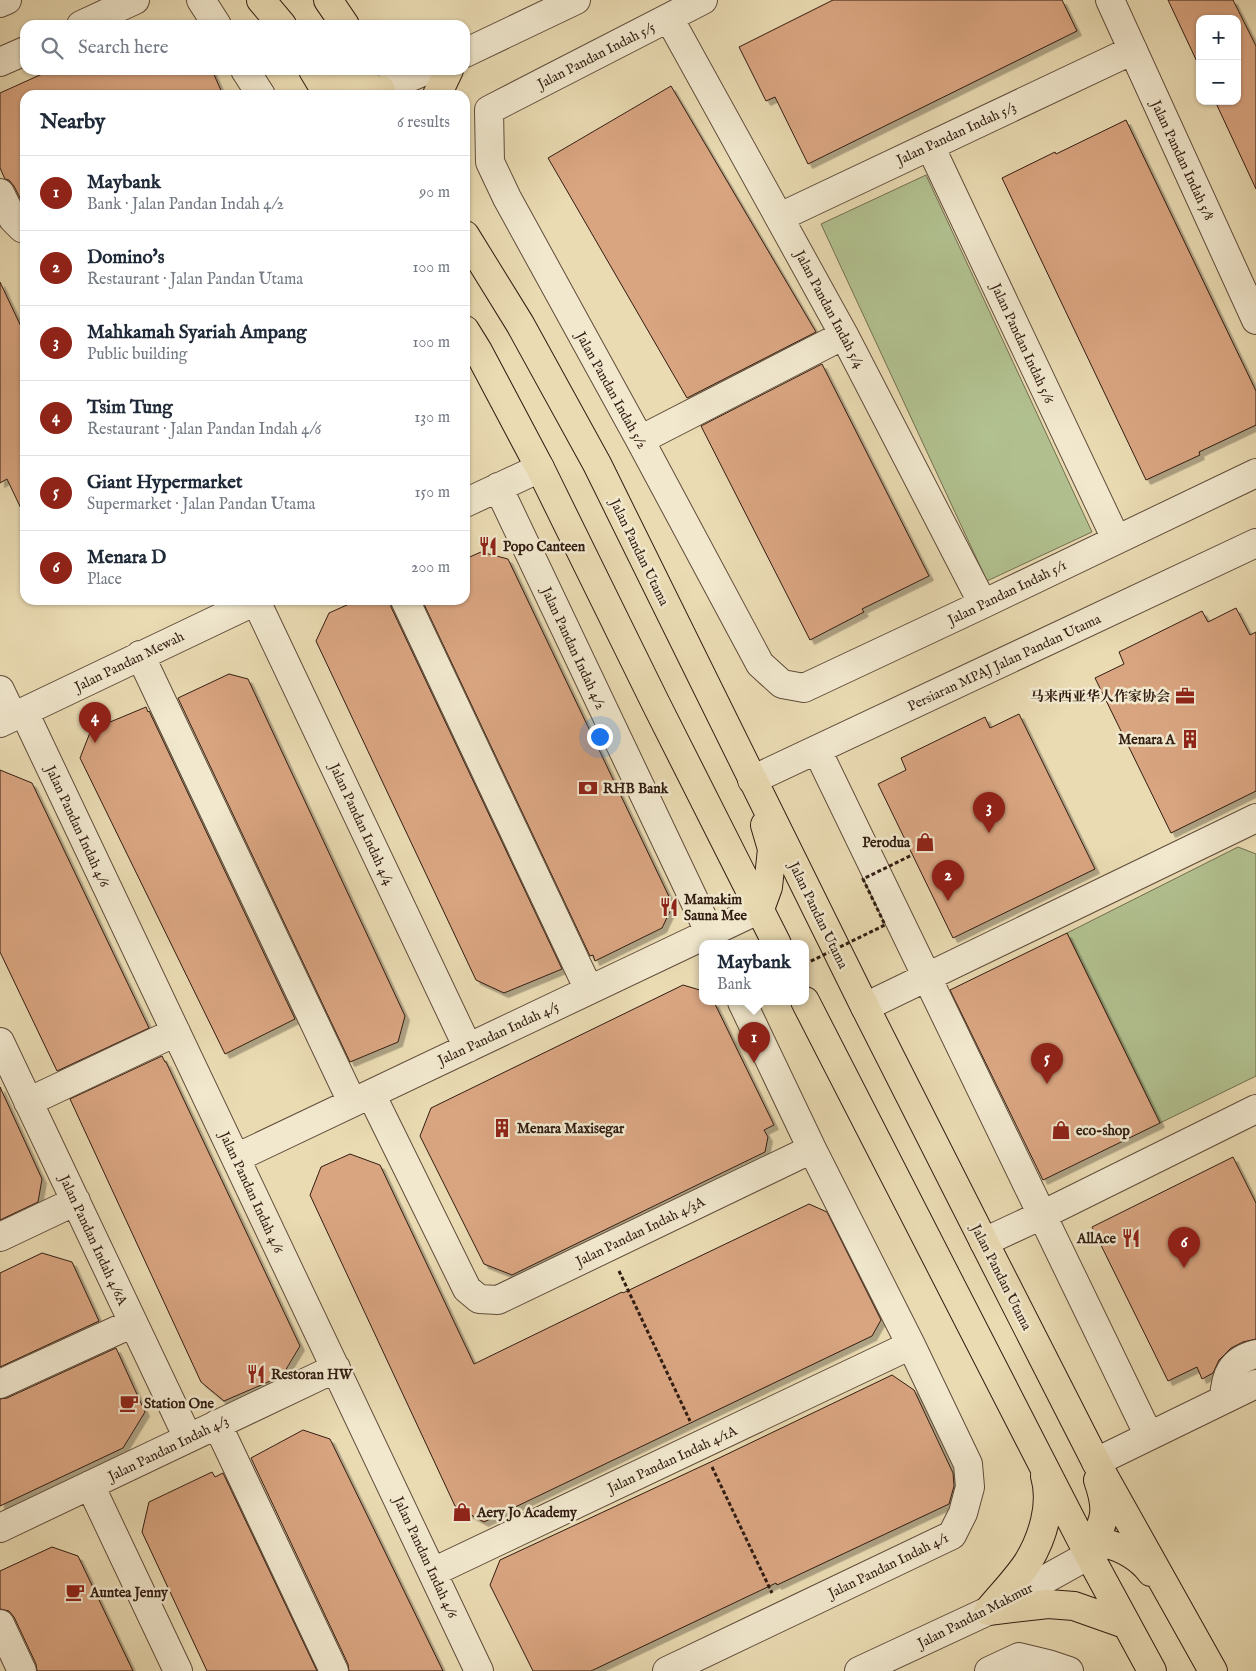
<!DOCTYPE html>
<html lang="en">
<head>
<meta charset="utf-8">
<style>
  body { margin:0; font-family:"IM FELL English","Noto Serif SC",serif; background:#f6f6f7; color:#1f2937 }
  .controls { position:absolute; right:15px; top:15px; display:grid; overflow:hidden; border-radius:10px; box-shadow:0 1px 4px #0004 }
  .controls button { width:45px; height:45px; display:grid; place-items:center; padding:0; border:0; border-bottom:1px solid #e0e1e3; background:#fff; color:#1f2937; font:25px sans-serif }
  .you { position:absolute; left:599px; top:736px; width:18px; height:18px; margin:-12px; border:4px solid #fff; border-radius:50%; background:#1a73e8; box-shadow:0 0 0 8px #1a73e833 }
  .badge { display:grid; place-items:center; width:32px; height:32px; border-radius:50%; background:#8f2418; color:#fff; font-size:16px; font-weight:700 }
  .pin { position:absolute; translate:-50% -41px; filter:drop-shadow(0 1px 2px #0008) }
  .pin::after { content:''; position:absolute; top:26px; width:18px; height:15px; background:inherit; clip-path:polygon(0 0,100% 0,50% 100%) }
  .popup { position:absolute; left:699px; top:940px; width:110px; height:65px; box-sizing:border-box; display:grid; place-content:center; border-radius:10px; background:#fff; filter:drop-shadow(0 1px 4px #0005); font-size:16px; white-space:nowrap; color:#747a83 }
  .popup b { font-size:19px; color:#1f2937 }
  .popup::after { content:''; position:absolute; left:50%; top:100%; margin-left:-10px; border:10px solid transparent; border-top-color:#fff }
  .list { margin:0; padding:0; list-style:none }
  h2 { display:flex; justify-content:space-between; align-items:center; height:65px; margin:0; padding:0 20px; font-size:21px }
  h2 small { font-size:16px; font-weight:400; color:#747a83 }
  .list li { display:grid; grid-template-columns:32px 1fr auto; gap:15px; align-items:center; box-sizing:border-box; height:75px; padding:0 20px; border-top:1px solid #e0e1e3 }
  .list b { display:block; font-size:19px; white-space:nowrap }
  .list p { margin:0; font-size:16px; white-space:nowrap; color:#747a83 }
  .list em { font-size:16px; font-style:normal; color:#747a83 }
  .icon { flex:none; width:28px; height:28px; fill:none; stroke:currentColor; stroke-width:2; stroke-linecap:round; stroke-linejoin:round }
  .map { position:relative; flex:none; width:1256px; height:1671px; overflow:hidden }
  .search { position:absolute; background:#fff; box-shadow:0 1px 4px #0004; left:20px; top:20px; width:450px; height:55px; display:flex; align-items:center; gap:12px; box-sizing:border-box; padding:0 18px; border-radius:15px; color:#747a83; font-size:19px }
  .panel { position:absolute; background:#fff; box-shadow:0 1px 4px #0004; left:20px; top:90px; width:450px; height:515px; border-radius:15px }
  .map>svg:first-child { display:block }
</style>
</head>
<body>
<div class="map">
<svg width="1256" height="1671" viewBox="0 0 1256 1671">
  <defs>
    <filter id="shadow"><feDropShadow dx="4.5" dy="4.5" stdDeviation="0" flood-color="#0004"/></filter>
  </defs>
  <rect width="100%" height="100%" fill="#eadbb3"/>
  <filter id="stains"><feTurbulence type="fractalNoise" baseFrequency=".004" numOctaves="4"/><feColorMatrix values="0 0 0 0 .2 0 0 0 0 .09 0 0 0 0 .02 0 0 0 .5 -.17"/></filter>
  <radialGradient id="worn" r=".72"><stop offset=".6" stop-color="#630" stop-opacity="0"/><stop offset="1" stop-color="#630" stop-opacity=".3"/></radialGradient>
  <path fill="#b2c190" stroke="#726f51" d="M926,175L1092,532L987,581L821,224Z
    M1238,847L1256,854V1076L1160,1123L1067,933Z"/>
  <path fill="#d9a581" stroke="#321d12" filter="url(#shadow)" d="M833,0H1062L1077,31L808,164L775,97L766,101L739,47Z
    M1168,0H1233L1256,46V189L1215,101H1237V19H1200V68Z
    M51,70H212L223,95H25V208L14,186L9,180L5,179L0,168V93Z
    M671,86L816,332L687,398L548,158Z
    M1126,120L1256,391V425L1199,452L1200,455L1146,480L1002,178L1055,152L1056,154Z
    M0,282L25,335V517L7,479L0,483Z
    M822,364L929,576L862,609L864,612L810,640L701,426Z
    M481,552L508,559L673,905L662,928L595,961L593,955L590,956L422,600H465V559Z
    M358,600H390L391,607L562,969L504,993L476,980L316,641L329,613Z
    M1236,608L1250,635L1256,632V791L1171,833L1095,678L1124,664L1119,652L1202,611L1208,622Z
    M229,674L248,679L405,1016L398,1042L350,1062L178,698Z
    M146,707L148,712L149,711L295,1019L225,1054L80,758L91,730Z
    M1019,714L1095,869L953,938L878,784L906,770L901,758L985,717L990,728Z
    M0,770L32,783L149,1028L57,1071L0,952Z
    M1067,933L1160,1123L1043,1180L950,990Z
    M683,985L703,991V1002H714L774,1125L764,1130L768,1137L765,1152L512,1275L484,1264L420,1136L431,1108Z
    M162,1056L165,1062H166L300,1346L282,1376L224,1401L201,1382L70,1099Z
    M0,1087L42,1179L38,1202L0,1220Z
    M350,1154L380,1165L474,1364L622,1292L623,1293L809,1204L827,1212L881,1320L872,1336L484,1522L455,1506L310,1195L321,1167Z
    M1233,1157L1256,1203V1339L1243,1342L1231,1348L1219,1360L1213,1373L1202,1379L1197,1367L1168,1381L1092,1227Z
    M42,1253L72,1262L99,1321L0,1367V1273Z
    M116,1348L145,1412L123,1448L0,1506V1399L7,1398Z
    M892,1375L914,1390L953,1473L954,1486L949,1504L777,1585L776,1583L591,1671H533L490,1585L500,1560L717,1459Z
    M303,1430L330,1439L443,1671H349L348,1664L251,1458Z
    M212,1472L215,1477L223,1473L317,1671H207L142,1532L149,1502Z
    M52,1547L78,1556L133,1671H37L36,1664L14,1617L9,1611L0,1609V1571Z"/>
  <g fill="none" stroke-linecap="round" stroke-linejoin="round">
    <g stroke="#604c3a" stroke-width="30">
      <path id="minor" d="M201,0L217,25
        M703,0L489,110L490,162L507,198L640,440L760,664L782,684L804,688L983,604L1256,473
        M1110,0L1256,320
        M0,3L7,0
        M669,18L844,335L983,604
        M81,25L135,0
        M465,53L576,0
        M0,62L25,51
        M245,70L261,95
        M381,90L427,70
        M930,146L1116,539
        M0,193L13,219L22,228L25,227
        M780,217L1133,50
        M640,440L844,335
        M498,487L715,944
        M465,503L540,468
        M405,600L589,990
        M256,601L468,1048
        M140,655L352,1102
        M0,690L13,717
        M24,712L479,1671
        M0,723L258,600
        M817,750L1149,1436
        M752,780L1256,543
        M742,1002L812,1149
        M865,1007L1256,818
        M0,1042L188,1438
        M371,1094L467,1289L479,1299L498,1300L812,1149L911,1345L968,1464L970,1487L963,1513L952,1535L667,1671
        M28,1102L176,1032
        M236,1158L760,909
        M0,1237L76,1201
        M984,1242L1042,1215L1256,1109
        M0,1384L133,1323
        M1224,1399C1225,1376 1231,1360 1256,1354
        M217,1424L334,1671
        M1096,1462L1256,1384
        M90,1485L178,1671
        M0,1528L336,1368
        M433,1572L911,1345
        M0,1624L22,1671
        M859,1671L988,1611L1089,1555
        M989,1671L1019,1657L1048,1664L1069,1671"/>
    </g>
    <g stroke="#321d12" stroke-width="30">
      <path id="major" d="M261,0L282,25
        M328,0L345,25
        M313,70L328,95
        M332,70L366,87L381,90
        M437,95L449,70
        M465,235L520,324L597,464L865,1007L984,1242L1096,1462L1213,1671
        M465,330L478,351L540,468L656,704L777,944
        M760,909L768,887L772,849L765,825
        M805,1001L1089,1555L1152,1671
        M1089,1555C1102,1521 1111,1517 1098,1480
        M1089,1555L1105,1543C1123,1548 1139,1556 1151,1572
        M988,1611C1001,1595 1017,1579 1028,1562C1043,1537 1053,1504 1045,1476
        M988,1611L1048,1604L1074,1606L1125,1624"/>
    </g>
    <path stroke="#321d12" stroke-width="3" stroke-dasharray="4 2.5" stroke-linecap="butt" d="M619,1271L690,1421
      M712,1467L772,1593"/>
    <use href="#minor" stroke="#f1e8ce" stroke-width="28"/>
    <use href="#major" stroke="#eadbb3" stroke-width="28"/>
    <path stroke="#321d12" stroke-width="3" stroke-dasharray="4 2.5" stroke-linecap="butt" d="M805,964L885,925L863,879L912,855"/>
  </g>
  <defs>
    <g id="restaurant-bare" transform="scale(1.5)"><path d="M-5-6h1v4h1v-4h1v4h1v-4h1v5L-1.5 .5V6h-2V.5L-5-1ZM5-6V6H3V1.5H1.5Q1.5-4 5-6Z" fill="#8f2418" stroke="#f1e8ce" stroke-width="2.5" paint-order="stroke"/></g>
    <g id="office-bare" transform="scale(1.5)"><path d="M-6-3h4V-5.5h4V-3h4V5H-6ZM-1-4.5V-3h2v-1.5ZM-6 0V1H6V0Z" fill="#8f2418" stroke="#f1e8ce" stroke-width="2.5" paint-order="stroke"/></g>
    <g id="building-bare" transform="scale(1.5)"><path d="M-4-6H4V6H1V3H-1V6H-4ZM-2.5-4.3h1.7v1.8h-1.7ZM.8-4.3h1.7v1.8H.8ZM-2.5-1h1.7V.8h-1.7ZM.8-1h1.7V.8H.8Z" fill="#8f2418" stroke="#f1e8ce" stroke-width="2.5" paint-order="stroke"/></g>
    <g id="bank-bare" transform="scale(1.5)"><path d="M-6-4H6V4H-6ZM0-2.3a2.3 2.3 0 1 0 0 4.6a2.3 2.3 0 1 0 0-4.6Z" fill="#8f2418" stroke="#f1e8ce" stroke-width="2.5" paint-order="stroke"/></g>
    <g id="shop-bare" transform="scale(1.5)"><path d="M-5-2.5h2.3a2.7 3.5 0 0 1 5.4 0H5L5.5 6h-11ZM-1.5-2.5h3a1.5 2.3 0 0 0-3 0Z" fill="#8f2418" stroke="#f1e8ce" stroke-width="2.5" paint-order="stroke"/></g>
    <g id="cafe-bare" transform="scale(1.5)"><path d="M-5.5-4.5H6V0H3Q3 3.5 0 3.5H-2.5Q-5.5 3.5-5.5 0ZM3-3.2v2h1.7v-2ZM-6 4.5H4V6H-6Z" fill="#8f2418" stroke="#f1e8ce" stroke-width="2.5" paint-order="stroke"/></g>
  </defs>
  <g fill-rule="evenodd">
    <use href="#restaurant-bare" x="488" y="546"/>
    <use href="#office-bare" x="1185" y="696"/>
    <use href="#building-bare" x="1190" y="739"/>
    <use href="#bank-bare" x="588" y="788"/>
    <use href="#shop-bare" x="925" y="842"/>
    <use href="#restaurant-bare" x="669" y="907"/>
    <use href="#building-bare" x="502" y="1128"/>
    <use href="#shop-bare" x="1061" y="1130"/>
    <use href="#restaurant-bare" x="1131" y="1238"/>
    <use href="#restaurant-bare" x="256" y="1374"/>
    <use href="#cafe-bare" x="129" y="1403"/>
    <use href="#shop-bare" x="462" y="1512"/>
    <use href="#cafe-bare" x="75" y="1592"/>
  </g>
  <g text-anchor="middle" stroke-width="5" stroke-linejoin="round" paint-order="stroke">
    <g font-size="14" fill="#321d12" stroke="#f1e8ce">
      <text transform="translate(596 55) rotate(-27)" y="5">Jalan Pandan Indah 5/5</text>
      <text transform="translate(956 133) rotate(-25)" y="5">Jalan Pandan Indah 5/3</text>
      <text transform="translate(1183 160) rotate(65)" y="5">Jalan Pandan Indah 5/8</text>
      <text transform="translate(830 309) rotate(62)" y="5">Jalan Pandan Indah 5/4</text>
      <text transform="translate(1023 343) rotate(65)" y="5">Jalan Pandan Indah 5/6</text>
      <text transform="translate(612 390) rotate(61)" y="5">Jalan Pandan Indah 5/2</text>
      <text transform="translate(640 552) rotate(64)" y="5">Jalan Pandan Utama</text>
      <text transform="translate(1007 592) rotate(-26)" y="5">Jalan Pandan Indah 5/1</text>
      <text transform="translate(574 648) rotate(65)" y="5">Jalan Pandan Indah 4/2</text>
      <text transform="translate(129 661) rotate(-26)" y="5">Jalan Pandan Mewah</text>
      <text transform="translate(1004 662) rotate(-25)" y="5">Persiaran MPAJ Jalan Pandan Utama</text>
      <text transform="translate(362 824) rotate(65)" y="5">Jalan Pandan Indah 4/4</text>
      <text transform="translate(78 826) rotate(65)" y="5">Jalan Pandan Indah 4/6</text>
      <text transform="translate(819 915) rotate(64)" y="5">Jalan Pandan Utama</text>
      <text transform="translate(498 1033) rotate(-25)" y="5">Jalan Pandan Indah 4/5</text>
      <text transform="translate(252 1192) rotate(65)" y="5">Jalan Pandan Indah 4/6</text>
      <text transform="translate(640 1231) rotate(-26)" y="5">Jalan Pandan Indah 4/3A</text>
      <text transform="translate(94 1240) rotate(65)" y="5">Jalan Pandan Indah 4/6A</text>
      <text transform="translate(1002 1277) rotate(63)" y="5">Jalan Pandan Utama</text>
      <text transform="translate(168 1448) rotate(-26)" y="5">Jalan Pandan Indah 4/3</text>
      <text transform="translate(672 1459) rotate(-25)" y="5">Jalan Pandan Indah 4/1A</text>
      <text transform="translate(426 1557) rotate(65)" y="5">Jalan Pandan Indah 4/6</text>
      <text transform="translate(888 1565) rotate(-26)" y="5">Jalan Pandan Indah 4/1</text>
      <text transform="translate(975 1615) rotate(-27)" y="5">Jalan Pandan Makmur</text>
    </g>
    <g font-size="14" font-weight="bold" fill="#321d12" stroke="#f1e8ce" text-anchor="start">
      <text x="503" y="551">Popo Canteen</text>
      <text x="1170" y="701" text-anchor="end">马来西亚华人作家协会</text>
      <text x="1175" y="744" text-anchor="end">Menara A</text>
      <text x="603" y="793">RHB Bank</text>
      <text x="910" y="847" text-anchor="end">Perodua</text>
      <text x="684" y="904">Mamakim<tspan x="684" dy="16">Sauna Mee</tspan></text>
      <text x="517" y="1133">Menara Maxisegar</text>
      <text x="1076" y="1135">eco-shop</text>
      <text x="1116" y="1243" text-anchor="end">AllAce</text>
      <text x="271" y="1379">Restoran HW</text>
      <text x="144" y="1408">Station One</text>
      <text x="477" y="1517">Aery Jo Academy</text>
      <text x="90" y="1597">Auntea Jenny</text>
    </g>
  </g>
  <rect width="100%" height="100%" filter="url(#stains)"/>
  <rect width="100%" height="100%" fill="url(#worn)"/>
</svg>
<div class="controls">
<button>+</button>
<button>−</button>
</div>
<div class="you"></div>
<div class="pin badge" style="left:754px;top:1063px">1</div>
<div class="popup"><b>Maybank</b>Bank</div>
<div class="pin badge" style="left:948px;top:901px">2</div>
<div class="pin badge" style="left:989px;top:833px">3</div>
<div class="pin badge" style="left:95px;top:743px">4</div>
<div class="pin badge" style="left:1047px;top:1084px">5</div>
<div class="pin badge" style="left:1184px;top:1268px">6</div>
<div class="search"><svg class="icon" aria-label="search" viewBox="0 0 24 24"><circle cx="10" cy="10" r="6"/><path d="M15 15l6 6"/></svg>Search here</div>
<section class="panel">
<h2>Nearby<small>6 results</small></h2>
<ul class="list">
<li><span class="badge">1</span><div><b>Maybank</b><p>Bank · Jalan Pandan Indah 4/2</p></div><em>90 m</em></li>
<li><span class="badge">2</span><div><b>Domino's</b><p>Restaurant · Jalan Pandan Utama</p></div><em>100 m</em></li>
<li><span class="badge">3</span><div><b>Mahkamah Syariah Ampang</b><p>Public building</p></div><em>100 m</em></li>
<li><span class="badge">4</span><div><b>Tsim Tung</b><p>Restaurant · Jalan Pandan Indah 4/6</p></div><em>130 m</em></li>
<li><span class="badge">5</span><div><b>Giant Hypermarket</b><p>Supermarket · Jalan Pandan Utama</p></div><em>150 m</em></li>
<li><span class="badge">6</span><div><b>Menara D</b><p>Place</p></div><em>200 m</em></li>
</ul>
</section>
</div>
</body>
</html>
